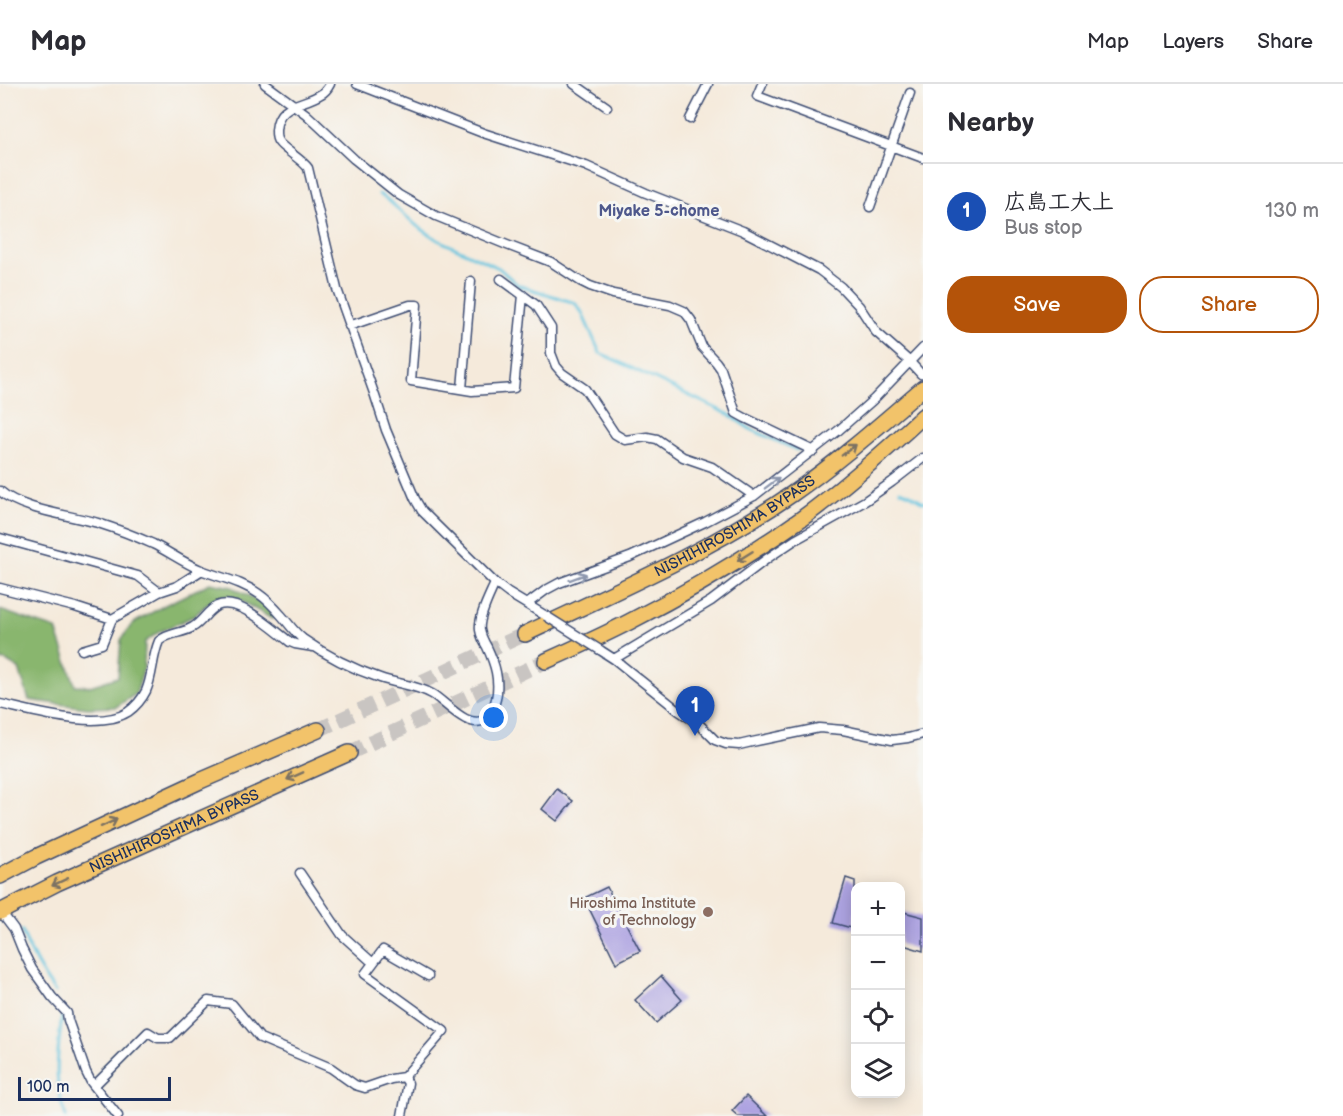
<!DOCTYPE html>
<html lang="en">
<head>
<meta charset="utf-8">
<style>
  body { margin:0; font-family:"Balsamiq Sans","Klee One",sans-serif; background:#f2f2f3; color:#2b2b33 }
  .controls { position:absolute; right:18px; bottom:18px; display:grid; overflow:hidden; border-radius:12px; box-shadow:0 3px 15px #0003 }
  .controls button { width:54px; height:54px; display:grid; place-items:center; padding:0; border:0; border-bottom:2px solid #e1e1e2; background:#fff; color:#2b2b33; font:30px sans-serif }
  .scale { position:absolute; left:18px; bottom:15px; width:153px; box-sizing:border-box; padding-left:6px; border:3px solid #1b2f5e; border-top:0; font-size:16px; line-height:21px; white-space:nowrap; color:#1b2f5e; -webkit-text-stroke:4px #f6f6f2; paint-order:stroke }
  .you { position:absolute; left:494px; top:634px; width:21px; height:21px; margin:-15px; border:4px solid #fff; border-radius:50%; background:#1a73e8; box-shadow:0 0 0 9px #1a73e833 }
  .badge { display:grid; place-items:center; width:39px; height:39px; border-radius:50%; background:#b45309; color:#fff; font-size:20px; font-weight:700 }
  .pin { position:absolute; translate:-50% -50px; filter:drop-shadow(0 2px 3px #0008) }
  .pin::after { content:''; position:absolute; top:32px; width:21px; height:18px; background:inherit; clip-path:polygon(0 0,100% 0,50% 100%) }
  .list { margin:0; padding:0; list-style:none }
  h2 { display:flex; justify-content:space-between; align-items:center; height:78px; margin:0; padding:0 24px; font-size:26px }
  h2 small { font-size:20px; font-weight:400; color:#7c7c81 }
  .list li { display:grid; grid-template-columns:39px 1fr auto; gap:18px; align-items:center; box-sizing:border-box; height:96px; padding:0 24px; border-top:2px solid #e1e1e2 }
  .list b { display:block; font-size:22px; white-space:nowrap }
  .list p { margin:0; font-size:20px; white-space:nowrap; color:#7c7c81 }
  .list em { font-size:20px; font-style:normal; color:#7c7c81 }
  .actions { display:flex; gap:12px; padding:18px 24px }
  .actions a { flex:1; padding:14px 0; border:2px solid #b45309; border-radius:24px; text-align:center; font-size:21px; color:#b45309 }
  .actions .main { background:#b45309; color:#fff }
  .icon { flex:none; width:33px; height:33px; fill:none; stroke:currentColor; stroke-width:2; stroke-linecap:round; stroke-linejoin:round }
  .map { position:relative; flex:none; width:923px; height:1032px; overflow:hidden }
  header { display:flex; align-items:center; gap:36px; box-sizing:border-box; height:84px; padding:0 30px; background:#fff; border-bottom:2px solid #e1e1e2 }
  header strong { font-size:28px }
  nav { display:flex; gap:33px; margin-inline-start:auto; font-size:21px }
  main { display:flex }
  aside { flex:1; background:#fff }
  .map>svg:first-child { display:block }
</style>
</head>
<body>
<header>
<strong>Map</strong>
<nav><a>Map</a><a>Layers</a><a>Share</a></nav>
</header>
<main>
<div class="map">
<svg width="923" height="1032" viewBox="0 0 923 1032">
  <rect width="100%" height="100%" fill="#f6f6f2"/>
  <filter id="ink" filterUnits="userSpaceOnUse"><feTurbulence type="fractalNoise" baseFrequency=".0167" numOctaves="2"/><feDisplacementMap in="SourceGraphic" scale="12" xChannelSelector="R" yChannelSelector="G"/><feConvolveMatrix kernelMatrix="1 2 1 2 8 2 1 2 1" color-interpolation-filters="sRGB"/></filter>
  <filter id="wash" filterUnits="userSpaceOnUse"><feTurbulence type="fractalNoise" baseFrequency=".008" numOctaves="4" result="noise"/><feDisplacementMap in="SourceGraphic" scale="24" xChannelSelector="R" yChannelSelector="G"/><feGaussianBlur stdDeviation="1.35" result="paint"/><feColorMatrix in="noise" values="0 0 0 0 0 0 0 0 0 0 0 0 0 0 0 0 0 1.4 0 .05"/><feComposite in="paint" operator="in"/></filter>
  <g filter="url(#wash)">
    <rect width="100%" height="100%" fill="#f5eadb"/>
    <path fill="#89b66e" stroke="#527266" stroke-width="1.5" d="M210,499L232,503L268,522L276,532L272,535L238,515L223,512L211,517L194,532L159,548L145,558L144,584L136,610L116,623L88,624L29,616L19,585L6,577L0,576V526L56,545L75,601L90,602L118,593L121,556L132,540L165,521Z"/>
    <g fill="none" stroke-linecap="round" stroke-linejoin="round">
      <path stroke="#61c4df" stroke-width="3" d="M379,110L388,116L417,142L438,156L499,184L518,201L575,219L581,227L600,269L728,330L750,345L797,366
        M900,406L910,410L923,418
        M22,847C30,869 41,889 55,908
        M62,928C59,965 51,996 66,1032"/>
    </g>
    <g id="blocks">
      <path fill="#ada3e1" d="M557,705L573,717L557,737L542,725Z
        M846,794L855,797V845L833,839Z
        M607,803L640,867L616,879L584,814Z
        M900,827L923,833V867L900,860Z
        M661,892L682,916L656,939L635,916Z
        M746,1012L767,1032H738L732,1027Z"/>
    </g>
  </g>
  <g filter="url(#ink)">
    <use href="#blocks" fill-opacity="0" stroke="#3c4b71" stroke-width="1.5"/>
    <g fill="none" stroke-linecap="round" stroke-linejoin="round">
      <path stroke="#c9c5c2" stroke-width="15" stroke-dasharray="15 8" stroke-linecap="butt" d="M318,646L525,550
        M349,669L546,577"/>
      <g stroke="#3c4b71" stroke-width="11">
        <path id="street" d="M265,0L306,30L354,75L399,111L436,132L507,161L551,178L580,197L590,202L613,210L670,221L684,227L691,236L702,263L716,278L721,285L736,329L745,334L814,367
          M330,0C328,4 325,8 321,10C303,22 278,18 276,46C276,48 276,53 277,55C279,63 301,74 308,84L337,205L375,312L386,346L415,415L422,427L495,499L508,509L546,532
          M357,0L483,49L586,82L646,109L743,147L819,186L841,203L859,222L876,248L909,277L921,290
          M574,0L607,23
          M762,0L757,12L923,74
          M690,35L708,0
          M870,123L910,9
          M501,195L536,221L551,244V269L556,282L562,289L585,305L615,350L625,356L647,353L657,355L683,373L712,383L754,412
          M349,242L410,221H417L411,297L472,307L514,304L523,211
          M462,305L471,197
          M0,407C21,426 70,431 98,439C117,445 135,452 153,460C169,468 184,479 201,486C221,494 241,497 259,510C268,516 275,524 282,532C289,540 295,549 303,555C327,572 353,585 380,594C397,600 416,601 432,610C446,618 468,647 486,635C492,631 494,622 496,615C500,596 495,580 487,563C484,558 481,552 480,546C478,533 490,511 495,499
          M0,454L138,492L159,508
          M0,504L75,523L112,535L159,508L177,502L202,486
          M527,520L546,506L559,499L630,473L705,438L754,412L839,346L874,315L923,264
          M82,566L102,560L112,535
          M600,566L614,575L679,627L700,641L715,656L726,660L739,661L752,658L819,644L843,646L892,656L908,654L923,650
          M614,575L711,517L768,474L795,456L865,417L892,398L923,374
          M0,620C32,627 99,647 128,628C135,623 142,615 146,607C153,591 152,573 159,557C169,548 182,550 193,543C202,538 208,526 217,522C238,512 274,546 290,558L295,560L313,563
          M300,789L342,851L373,879
          M5,833L14,845L22,865L32,885L52,913L67,929L68,936L86,988L91,998L118,1032
          M404,993L444,947L365,890L383,866L428,892
          M94,1002L148,948L158,954H170L208,917L232,920L260,954L331,984L355,1001L365,1004L391,995L404,993L408,999L402,1032"/>
      </g>
      <g stroke="#3c4b71" stroke-width="18">
        <g id="highway">
          <path id="s1" d="M525,550C616,507 709,467 792,410C838,378 880,341 923,304"/>
          <path d="M546,577C573,565 602,552 629,538C688,508 746,474 801,435C844,404 884,368 923,332"/>
          <path d="M0,792L36,773L200,697L318,646"/>
          <path id="s2" d="M0,828L57,799L349,669"/>
        </g>
      </g>
      <use href="#street" stroke="#fff" stroke-width="8"/>
      <use href="#highway" stroke="#f2c36a" stroke-width="15"/>
      <g stroke="#3c4b71" stroke-width="11" stroke-linecap="butt">
        <path id="street-bridge" d="M546,532L600,566"/>
      </g>
      <use href="#street-bridge" stroke="#fff" stroke-width="8"/>
    </g>
    <defs><path id="oneway-shaft" d="M-6 0H5M1.5-3L5.5 0L1.5 3" fill="none" stroke-width="1.6" stroke-linecap="round" stroke-linejoin="round" transform="scale(1.5)"/></defs>
    <g stroke="#7c7263">
      <use href="#oneway-shaft" transform="translate(849 366) rotate(-37)"/>
      <use href="#oneway-shaft" transform="translate(745 472) rotate(148)"/>
      <use href="#oneway-shaft" transform="translate(295 692) rotate(156)"/>
      <use href="#oneway-shaft" transform="translate(109 739) rotate(-25)"/>
      <use href="#oneway-shaft" transform="translate(60 798) rotate(155)"/>
    </g>
    <g stroke="#8d97ae">
      <use href="#oneway-shaft" transform="translate(772 399) rotate(-37)"/>
      <use href="#oneway-shaft" transform="translate(578 493) rotate(-20)"/>
    </g>
  </g>
  <circle fill="#8d6e63" stroke="#f6f6f2" stroke-width="2" cx="708" cy="828" r="6"/>
  <g text-anchor="middle" stroke-width="6" stroke-linejoin="round" paint-order="stroke">
    <g font-size="15" fill="#1b2f5e" stroke="#f6f6f2">
      <text dy="5" stroke="none"><textPath href="#s1" startOffset="236">NISHIHIROSHIMA BYPASS</textPath></text>
      <text dy="5" stroke="none"><textPath href="#s2" startOffset="192">NISHIHIROSHIMA BYPASS</textPath></text>
    </g>
    <g font-size="15" fill="#785e54" stroke="#f6f6f2" text-anchor="end">
      <text x="696" y="824">Hiroshima Institute<tspan x="696" dy="17">of Technology</tspan></text>
    </g>
    <g font-size="16" font-weight="bold" fill="#4e588c" stroke="#f6f6f2">
      <text x="659" y="132">Miyake 5-chome</text>
    </g>
  </g>
</svg>
<div class="controls">
<button>+</button>
<button>−</button>
<button><svg class="icon" aria-label="locate" viewBox="0 0 24 24"><circle cx="12" cy="12" r="6"/><path d="M12 2v4M12 18v4M2 12h4M18 12h4"/></svg></button>
<button><svg class="icon" aria-label="layers" viewBox="0 0 24 24"><path d="M12 4l9 5-9 5-9-5zM3 14l9 5 9-5"/></svg></button>
</div>
<div class="scale">100 m</div>
<div class="you"></div>
<div class="pin badge" style="left:695px;top:652px;background:#1a4fb4">1</div>
</div>
<aside>
<h2>Nearby<small></small></h2>
<ul class="list">
<li><span class="badge" style="background:#1a4fb4">1</span><div><b>広島工大上</b><p>Bus stop</p></div><em>130 m</em></li>
</ul>
<div class="actions"><a class="main">Save</a><a>Share</a></div>
</aside>
</main>
</body>
</html>
